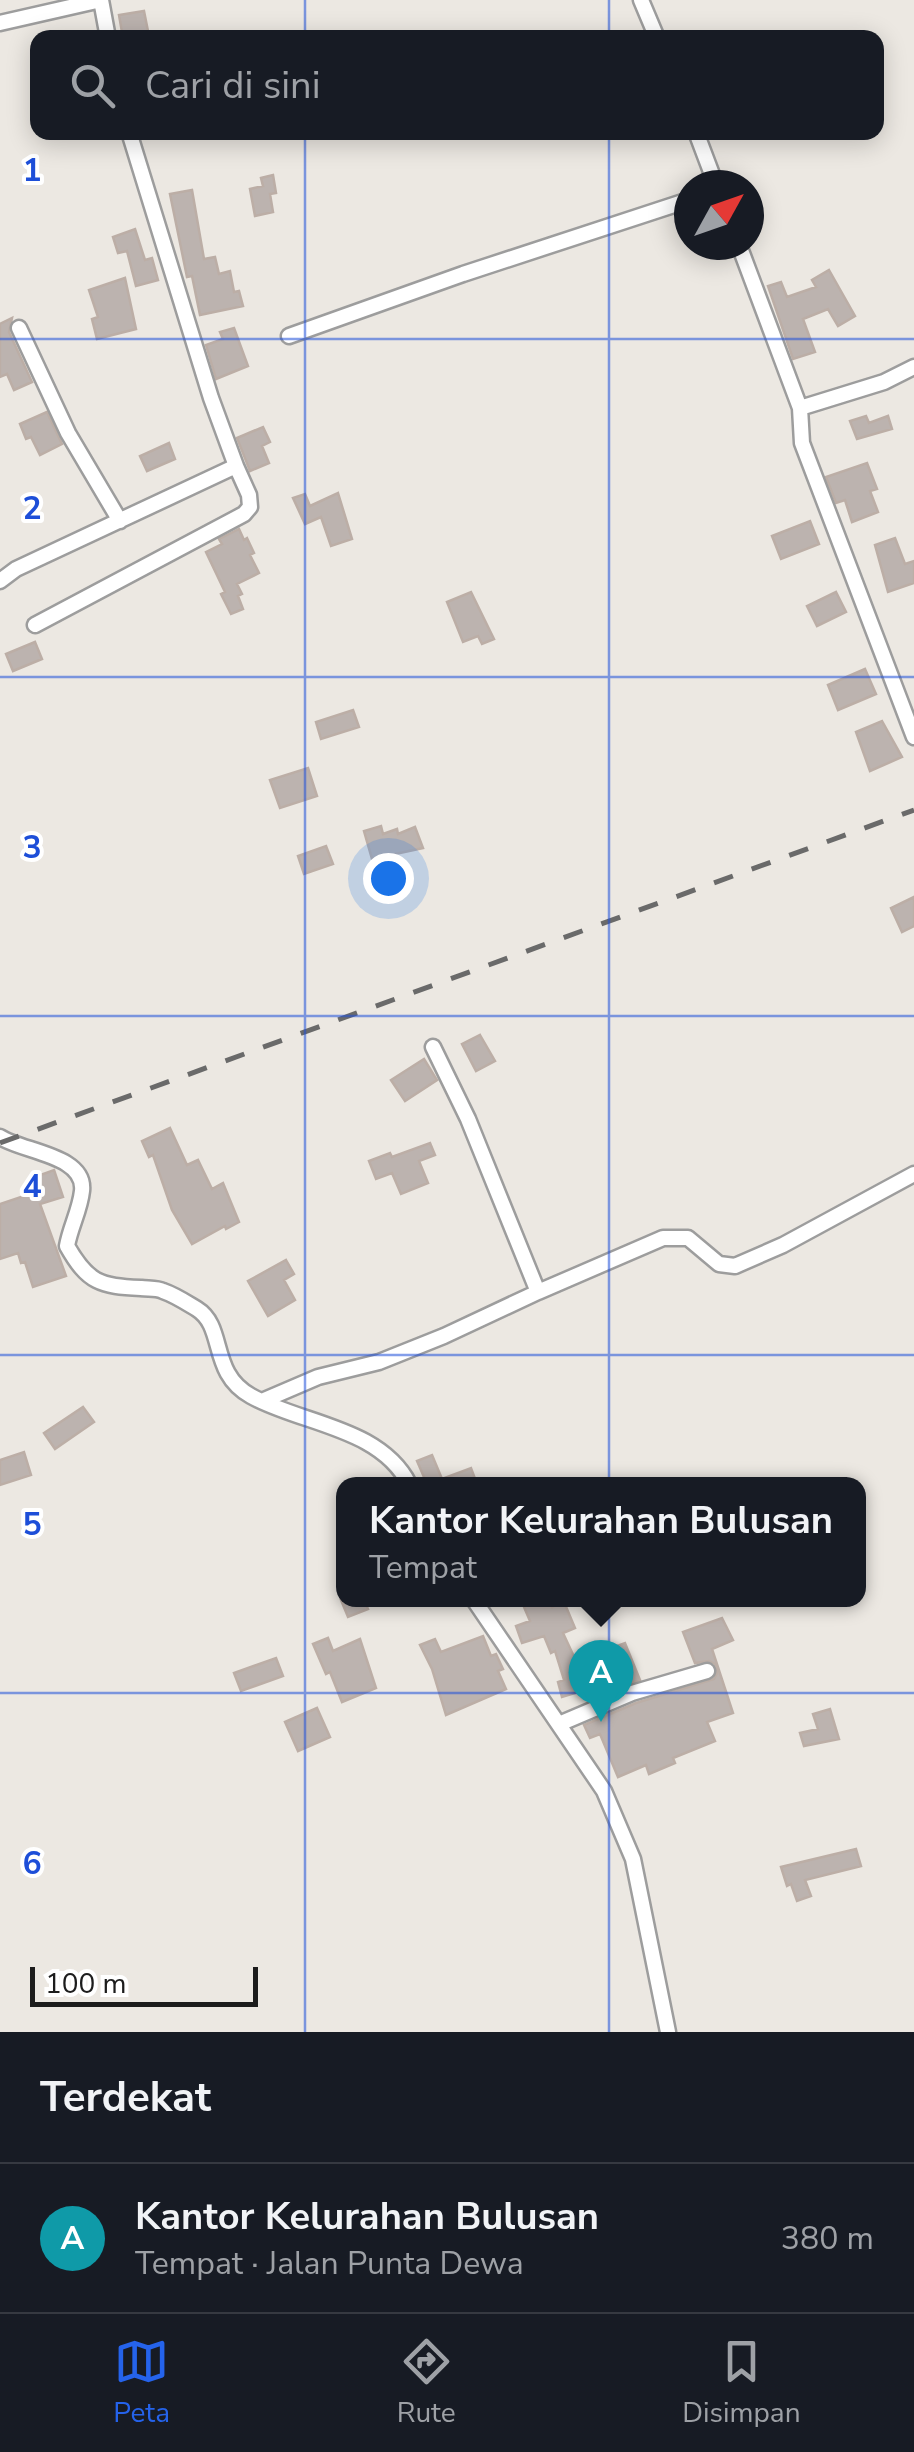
<!DOCTYPE html>
<html lang="id">
<head>
<meta charset="utf-8">
<style>
  body { margin:0; font-family:"Nunito Sans",sans-serif; background:#242831; color:#f1f3f6 }
  .compass { position:absolute; left:674px; top:170px; width:90px; height:90px; border-radius:50%; background:#171b24; box-shadow:0 5px 25px #0003; rotate:50deg }
  .scale { position:absolute; left:30px; bottom:25px; width:228px; box-sizing:border-box; padding-left:10px; border:5px solid #1c1c1c; border-top:0; font-size:28px; line-height:35px; white-space:nowrap; color:#1c1c1c; -webkit-text-stroke:8px #fff; paint-order:stroke }
  .you { position:absolute; left:388px; top:878px; width:35px; height:35px; margin:-25px; border:8px solid #fff; border-radius:50%; background:#1a73e8; box-shadow:0 0 0 15px #1a73e833 }
  .badge { display:grid; place-items:center; width:65px; height:65px; border-radius:50%; background:#2563eb; color:#fff; font-size:32px; font-weight:700 }
  .pin { position:absolute; translate:-50% -82px; filter:drop-shadow(0 2px 5px #0008) }
  .pin::after { content:''; position:absolute; top:52px; width:35px; height:30px; background:inherit; clip-path:polygon(0 0,100% 0,50% 100%) }
  .popup { position:absolute; left:336px; top:1477px; width:530px; height:130px; box-sizing:border-box; display:grid; place-content:center; border-radius:20px; background:#171b24; filter:drop-shadow(0 2px 8px #0005); font-size:32px; white-space:nowrap; color:#9ea1a6 }
  .popup b { font-size:38px; color:#f1f3f6 }
  .popup::after { content:''; position:absolute; left:50%; top:100%; margin-left:-20px; border:20px solid transparent; border-top-color:#171b24 }
  .list { margin:0; padding:0; list-style:none }
  h2 { display:flex; justify-content:space-between; align-items:center; height:130px; margin:0; padding:0 40px; font-size:42px }
  h2 small { font-size:32px; font-weight:400; color:#9ea1a6 }
  .list li { display:grid; grid-template-columns:65px 1fr auto; gap:30px; align-items:center; box-sizing:border-box; height:150px; padding:0 40px; border-top:2px solid #363941 }
  .list b { display:block; font-size:38px; white-space:nowrap }
  .list p { margin:0; font-size:32px; white-space:nowrap; color:#9ea1a6 }
  .list em { font-size:32px; font-style:normal; color:#9ea1a6 }
  .icon { flex:none; width:55px; height:55px; fill:none; stroke:currentColor; stroke-width:2; stroke-linecap:round; stroke-linejoin:round }
  .map { position:relative; flex:none; width:914px; height:2032px; overflow:hidden }
  .search { position:absolute; background:#171b24; box-shadow:0 5px 25px #0003; left:30px; right:30px; top:30px; height:110px; display:flex; align-items:center; gap:25px; box-sizing:border-box; padding:0 35px; border-radius:20px; color:#9ea1a6; font-size:38px }
  .sheet { height:280px; background:#171b24 }
  nav { display:flex; justify-content:space-around; align-items:center; box-sizing:border-box; height:140px; border-top:2px solid #363941; background:#171b24; font-size:28px; color:#9ea1a6 }
  nav a { display:grid; justify-items:center; gap:5px }
  nav .on { color:#2563eb }
  .map>svg:first-child { display:block }
</style>
</head>
<body>
<div class="map">
<svg width="914" height="2032" viewBox="0 0 914 2032">
  <rect width="100%" height="100%" fill="#ece8e2"/>
  <path fill="#bcb3af" stroke="#bcaea6" stroke-width="2.5" d="M144,11L149,36L123,38L119,15Z
    M273,175L276,193L270,194L273,212L255,216L250,189L263,186L261,178Z
    M192,190L204,259L215,257L219,274L230,271L234,292L239,291L243,306L200,315L192,276L187,277L170,194Z
    M135,229L145,260L152,258L158,280L136,286L127,251L118,253L113,237Z
    M829,270L855,316L838,326L828,309L803,319L815,352L793,359L768,286L781,282L787,297L816,287L812,280Z
    M125,278L136,329L97,339L92,319L98,317L89,290Z
    M12,318L9,332L32,382L14,390L7,374L0,377V324Z
    M234,328L248,366L216,379L206,345L223,339L220,332Z
    M47,412L62,444L40,455L31,437L26,439L20,424Z
    M866,416L869,423L888,416L892,429L857,439L850,421Z
    M263,427L270,442L262,446L269,463L250,471L237,438Z
    M169,443L175,459L147,471L140,456Z
    M867,463L877,489L870,491L878,512L852,522L845,500L836,503L826,477Z
    M338,493L352,539L331,546L321,517L305,524L293,498L305,494L310,506Z
    M810,521L819,544L781,559L772,536Z
    M239,529L244,540L247,538L254,553L250,555L259,573L237,584L242,594L238,596L243,609L231,614L221,594L225,592L206,552L222,544L219,539Z
    M895,538L905,564L914,561V583L888,592L875,545Z
    M471,592L494,639L482,644L478,636L463,642L447,602Z
    M836,592L846,612L817,626L807,606Z
    M35,642L42,659L13,671L6,654Z
    M865,669L876,694L838,710L828,685Z
    M353,710L359,727L321,739L316,722Z
    M882,721L902,757L870,771L856,732Z
    M308,768L317,796L280,808L270,780Z
    M381,826L383,834L397,829L398,834L415,827L423,848L372,859L364,831Z
    M326,846L333,864L304,874L298,856Z
    M914,897V926L902,932L891,908Z
    M480,1035L495,1061L476,1071L462,1044Z
    M424,1059L437,1080L405,1101L391,1080Z
    M170,1128L187,1165L198,1160L212,1189L223,1183L239,1222L226,1229L225,1226L192,1244L172,1210L153,1155L149,1157L142,1141Z
    M430,1143L435,1155L419,1161L428,1183L401,1194L392,1173L376,1179L369,1161L390,1153L392,1157Z
    M54,1170L63,1197L40,1204L66,1276L33,1287L25,1262L21,1263L18,1253L0,1259V1204L36,1192L32,1178Z
    M286,1260L294,1274L284,1280L295,1300L268,1316L248,1281Z
    M83,1407L94,1422L55,1449L44,1433Z
    M24,1452L31,1475L0,1485V1460Z
    M432,1455L442,1479L471,1468L477,1484H427L417,1461Z
    M341,1600H364L368,1609L348,1617Z
    M521,1600H549L552,1607L564,1602L575,1628L563,1633L576,1661L625,1643L640,1680L604,1693L601,1685L562,1697L558,1682L564,1680L555,1651L551,1653L544,1636L522,1643L516,1626L530,1621Z
    M722,1618L733,1640L712,1649L733,1713L707,1722L715,1741L673,1758L675,1763L649,1774L646,1765L618,1777L600,1734L590,1738L584,1725L636,1703L714,1679L717,1673L715,1664L709,1661L695,1663L683,1632Z
    M483,1636L491,1656L496,1654L503,1669L498,1671L506,1689L446,1715L432,1669L420,1645L435,1639L441,1652Z
    M328,1638L333,1651L360,1639L376,1688L342,1702L330,1672L326,1674L313,1644Z
    M276,1658L283,1676L241,1691L234,1673Z
    M317,1708L330,1737L298,1751L285,1722Z
    M830,1709L839,1739L804,1746L800,1733L818,1729L813,1714Z
    M856,1849L861,1866L805,1880L811,1896L797,1901L791,1884L787,1886L781,1867Z"/>
  <g fill="none" stroke-linecap="round" stroke-linejoin="round">
    <g stroke="#9d9d9d" stroke-width="19">
      <path id="street" d="M101,0L108,38
        M641,0L657,38
        M0,23L101,0
        M696,132L716,185
        M739,245L800,408L802,443L914,737
        M19,328L68,433L120,521
        M289,336L463,274L689,200
        M800,408L884,382L914,367
        M0,581L16,569L236,466L211,398L129,132
        M35,625L244,514L250,507L249,495L236,466
        M433,1047L468,1119L538,1292
        M0,1137C23,1152 86,1155 82,1191C80,1210 70,1228 67,1246C88,1283 100,1286 141,1288C148,1289 157,1288 163,1291C175,1295 187,1303 197,1309C226,1327 209,1373 251,1396C301,1424 380,1427 409,1484
        M262,1401L318,1377L379,1362L444,1336L538,1292L663,1238H688L719,1264L735,1266L783,1245L914,1174
        M474,1600L604,1791L633,1859L668,2032
        M559,1724L632,1693L707,1671"/>
    </g>
    <use href="#street" stroke="#fff" stroke-width="14"/>
    <path stroke="#6a6a6a" stroke-width="5" stroke-dasharray="20 20" stroke-linecap="butt" d="M0,1143L914,810"/>
  </g>
  <path fill="none" stroke="#1d4ed8" stroke-width="2.5" stroke-opacity="0.55" d="M305,0V38M609,0V38M305,132V2032M609,132V2032M0,339H914M0,677H914M0,1016H914M0,1355H914M0,1693H914"/>
  <g font-size="32" text-anchor="middle" font-weight="bold" fill="#1d4ed8" stroke="#fff" stroke-width="8" stroke-linejoin="round" paint-order="stroke">
    <text x="32" y="181">1</text>
    <text x="32" y="519">2</text>
    <text x="32" y="858">3</text>
    <text x="32" y="1197">4</text>
    <text x="32" y="1535">5</text>
    <text x="32" y="1874">6</text>
  </g>
</svg>
<svg class="compass" viewBox="-18 -18 36 36"><path d="M0-13l5 13h-10z" fill="#e53935"/><path d="M0 13l5-13h-10z" fill="#9ea1a6"/></svg>
<div class="scale">100 m</div>
<div class="you"></div>
<div class="pin badge" style="left:601px;top:1722px;background:#0f9aa8">A</div>
<div class="popup"><b>Kantor Kelurahan Bulusan</b>Tempat</div>
<div class="search"><svg class="icon" aria-label="search" viewBox="0 0 24 24"><circle cx="10" cy="10" r="6"/><path d="M15 15l6 6"/></svg>Cari di sini</div>
</div>
<section class="sheet">
<h2>Terdekat<small></small></h2>
<ul class="list">
<li><span class="badge" style="background:#0f9aa8">A</span><div><b>Kantor Kelurahan Bulusan</b><p>Tempat · Jalan Punta Dewa</p></div><em>380 m</em></li>
</ul>
</section>
<nav>
<a class="on"><svg class="icon" aria-label="map" viewBox="0 0 24 24"><path d="M3 6l6-2 6 2 6-2v14l-6 2-6-2-6 2zM9 4v14M15 6v14"/></svg>Peta</a>
<a><svg class="icon" aria-label="directions" viewBox="0 0 24 24"><path d="M12 3l9 9-9 9-9-9zM9 14v-3h6M13 9l2 2-2 2"/></svg>Rute</a>
<a><svg class="icon" aria-label="saved" viewBox="0 0 24 24"><path d="M7 4h10v16l-5-4-5 4z"/></svg>Disimpan</a>
</nav>
</body>
</html>
